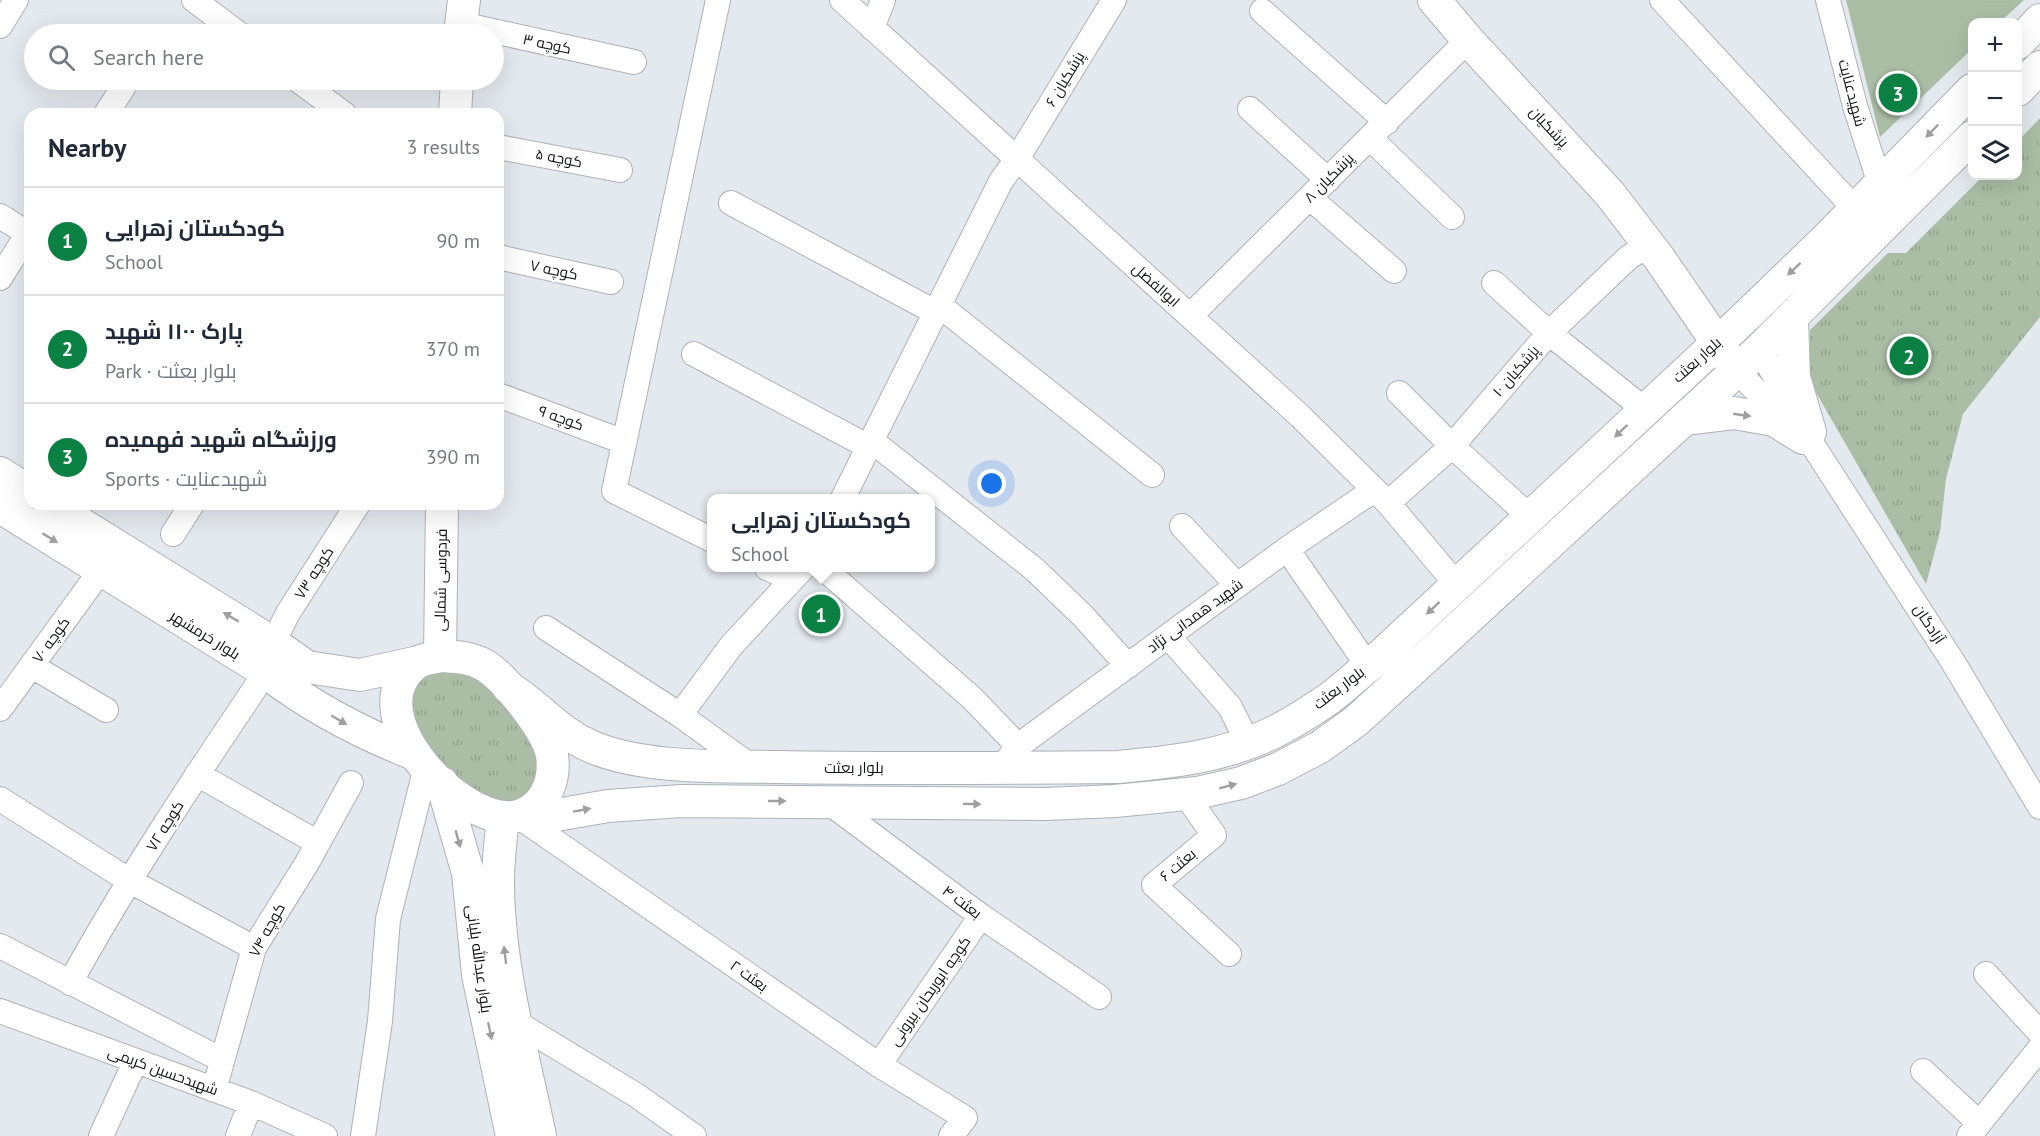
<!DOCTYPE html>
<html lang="en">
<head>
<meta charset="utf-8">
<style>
  body { margin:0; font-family:"PT Sans",Cairo,sans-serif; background:#f6f6f7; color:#1f2937 }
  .controls { position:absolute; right:18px; top:18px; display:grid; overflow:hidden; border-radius:12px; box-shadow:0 6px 24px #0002 }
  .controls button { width:54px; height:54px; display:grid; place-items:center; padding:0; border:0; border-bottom:2px solid #e0e1e3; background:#fff; color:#1f2937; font:30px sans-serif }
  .you { position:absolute; left:992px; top:484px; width:21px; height:21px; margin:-15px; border:4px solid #fff; border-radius:50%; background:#1a73e8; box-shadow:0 0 0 9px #1a73e833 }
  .badge { display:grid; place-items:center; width:39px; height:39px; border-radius:50%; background:#0b8043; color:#fff; font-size:20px; font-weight:700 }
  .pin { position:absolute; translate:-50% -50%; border:3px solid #fff; box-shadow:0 2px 6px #0006 }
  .popup { position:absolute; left:707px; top:494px; width:228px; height:78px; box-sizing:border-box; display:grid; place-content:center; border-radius:12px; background:#fff; filter:drop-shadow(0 2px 4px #0005); font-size:20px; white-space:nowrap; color:#747a83 }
  .popup b { font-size:22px; color:#1f2937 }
  .popup::after { content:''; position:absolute; left:50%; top:100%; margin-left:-12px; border:12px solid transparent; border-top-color:#fff }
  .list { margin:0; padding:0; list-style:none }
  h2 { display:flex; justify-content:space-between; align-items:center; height:78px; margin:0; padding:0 24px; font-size:26px }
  h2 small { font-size:20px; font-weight:400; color:#747a83 }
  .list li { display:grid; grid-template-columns:39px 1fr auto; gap:18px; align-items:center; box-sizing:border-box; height:108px; padding:0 24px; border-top:2px solid #e0e1e3 }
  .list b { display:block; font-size:22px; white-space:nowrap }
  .list p { margin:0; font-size:20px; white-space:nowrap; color:#747a83 }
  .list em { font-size:20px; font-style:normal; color:#747a83 }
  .icon { flex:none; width:33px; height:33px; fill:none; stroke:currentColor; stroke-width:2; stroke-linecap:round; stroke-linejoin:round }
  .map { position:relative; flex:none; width:2040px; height:1136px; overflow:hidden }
  .search { position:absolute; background:#fff; box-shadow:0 6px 24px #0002; left:24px; top:24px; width:480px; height:66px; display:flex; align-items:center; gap:15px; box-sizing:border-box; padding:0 21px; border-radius:33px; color:#747a83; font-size:22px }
  .panel { position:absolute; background:#fff; box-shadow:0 6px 24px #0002; left:24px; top:108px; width:480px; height:402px; border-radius:18px }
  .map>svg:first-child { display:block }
</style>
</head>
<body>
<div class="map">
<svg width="2040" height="1136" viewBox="0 0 2040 1136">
  <defs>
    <pattern id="grass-tufts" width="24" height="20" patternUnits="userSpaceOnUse" patternTransform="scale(1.5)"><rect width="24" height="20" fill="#abbea5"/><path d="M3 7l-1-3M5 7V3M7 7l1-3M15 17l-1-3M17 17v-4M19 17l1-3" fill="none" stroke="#92a28d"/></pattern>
  </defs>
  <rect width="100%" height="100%" fill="#e4e9ef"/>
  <path fill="url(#grass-tufts)" d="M2040,118V317L1963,414L1946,479L1940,532L1926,584L1810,382V330L1888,253H1906L1983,176H2018V141Z
    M423,667L478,668L540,747L535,794L500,806L458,784L408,721L409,683Z"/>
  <path fill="#abbea5" d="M1846,0H2024L2000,22H1972V49L1880,137Z"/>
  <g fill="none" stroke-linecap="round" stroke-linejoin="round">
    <g stroke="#adb2b7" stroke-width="26">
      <path id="minor" d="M194,0L239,34
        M842,0L1300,416L1388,503L1457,585
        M1662,0L1855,209
        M1828,0L1855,106L1880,184
        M1262,11L1387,122
        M461,24L634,62
        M0,26L16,0
        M872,28L883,0
        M298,80L344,114
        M1250,109L1328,180
        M106,114L124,86
        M1370,138L1452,217
        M498,147L620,170
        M1310,198L1394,271
        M731,203L935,312
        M0,216L30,235
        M498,257L611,282
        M0,278L30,230
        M1494,283L1549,333L1644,409
        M939,305L1152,475
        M1190,316L1468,40
        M1759,350L1810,432L1812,444L1953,662L2040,807
        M694,354L869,447
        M1737,371L1792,427
        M1399,393L1452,446L1529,516
        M498,395L624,442
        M872,441L1034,569L1082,615L1128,666
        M843,498L1001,181L1017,159L1114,0
        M1388,503L1452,446L1549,333L1629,257L1649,245
        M1182,526L1237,585
        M173,534L192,504
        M712,540L614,491L718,0
        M1287,549L1368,666
        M767,568L791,579
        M823,568L972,698L1018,746L1009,758
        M546,628L680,715
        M1168,636L1230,707L1248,743
        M273,643L288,613L358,504
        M32,666L106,710
        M0,709L101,570
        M1018,746L1287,549L1374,490
        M752,767L680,715L731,646L803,568
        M197,774L318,843
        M1185,794L1214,835L1154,885L1229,954
        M0,799L130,881L254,948
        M828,802L981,916L1099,997
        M518,816L879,1065L965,1118L951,1136
        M0,946L222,1060
        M1986,974L2040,1033
        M70,983C129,876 197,774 266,672
        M0,1011L251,1103L325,1136
        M517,1023L636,1095L694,1136
        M879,1065L981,916
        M1923,1071L1978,1122
        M214,1090L254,948L307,863L351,783
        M101,1136L135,1062
        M238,1136L251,1103
        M363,1136L380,1021L388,919L426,767
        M1969,1136L2040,1048"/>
    </g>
    <g stroke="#adb2b7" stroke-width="34">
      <path id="major" d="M1434,0L1468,40L1610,194L1659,258L1728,358
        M460,34L464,0
        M2018,43L2040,20
        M2018,90L2040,67
        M455,114L457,80
        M1792,320L1794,377L1810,432
        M1684,419L1734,413L1774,420L1803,438
        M0,473L30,492
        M49,504L273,643L307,667L360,675L419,662
        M0,507L266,672C312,708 361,733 414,754
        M440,656C455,657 470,657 484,665C506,678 547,730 552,755C554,769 552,783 545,795C539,807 526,815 513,817C455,822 351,709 418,662C424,659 433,658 440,656Z
        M440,656L442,504
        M508,687C539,706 557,732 592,747C644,769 720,766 777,767C890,769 1004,768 1118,767C1170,762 1222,757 1270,734C1291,724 1311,711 1330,698C1346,686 1360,672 1376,660L1739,323L1827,238L1972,90
        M442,783L468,873L478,975L512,1136
        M525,814L545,817L608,806L681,801L1045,804L1115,801L1197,793L1241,783L1278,769L1320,747L1356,721L1444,641L1759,350L1972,137
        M503,817C501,838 498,860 498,881C498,966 523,1053 540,1136"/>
    </g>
    <use href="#minor" stroke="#fff" stroke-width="24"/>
    <use href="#major" stroke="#fff" stroke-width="32"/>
  </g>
  <defs><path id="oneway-solid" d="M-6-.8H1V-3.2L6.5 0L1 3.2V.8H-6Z" transform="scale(1.5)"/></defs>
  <g fill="#9f9fa0">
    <use href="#oneway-solid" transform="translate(1932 131) rotate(134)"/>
    <use href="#oneway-solid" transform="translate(1794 269) rotate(137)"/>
    <use href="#oneway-solid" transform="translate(1742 415) rotate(8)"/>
    <use href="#oneway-solid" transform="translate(1621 431) rotate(136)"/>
    <use href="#oneway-solid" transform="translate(50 538) rotate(32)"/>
    <use href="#oneway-solid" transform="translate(1433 608) rotate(137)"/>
    <use href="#oneway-solid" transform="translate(231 617) rotate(-149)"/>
    <use href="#oneway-solid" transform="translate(339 720) rotate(30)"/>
    <use href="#oneway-solid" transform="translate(1228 786) rotate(-15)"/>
    <use href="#oneway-solid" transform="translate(777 801)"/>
    <use href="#oneway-solid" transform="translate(972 804) rotate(1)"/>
    <use href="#oneway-solid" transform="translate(582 810) rotate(-10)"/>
    <use href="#oneway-solid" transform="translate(458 839) rotate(74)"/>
    <use href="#oneway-solid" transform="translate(505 955) rotate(-97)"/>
    <use href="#oneway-solid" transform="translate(490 1031) rotate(78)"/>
  </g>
  <g text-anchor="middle" stroke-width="4.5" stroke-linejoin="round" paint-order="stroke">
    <g font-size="15" fill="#0e1011" stroke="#fff">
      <text transform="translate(547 44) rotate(12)" y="5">کوچه ۳</text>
      <text transform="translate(1065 79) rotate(-59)" y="5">پزشکیان ۶</text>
      <text transform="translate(1852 93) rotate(75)" y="5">شهیدعنایت</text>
      <text transform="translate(1549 127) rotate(47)" y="5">پزشکیان</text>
      <text transform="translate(559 158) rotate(11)" y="5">کوچه ۵</text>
      <text transform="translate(1329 178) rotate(-45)" y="5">پزشکیان ۸</text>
      <text transform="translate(554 270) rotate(12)" y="5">کوچه ۷</text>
      <text transform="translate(1156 285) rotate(42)" y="5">ابوالفضل</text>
      <text transform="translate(1697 360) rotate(-42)" y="5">بلوار بعثت</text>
      <text transform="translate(1516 371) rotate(-49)" y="5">پزشکیان ۱۰</text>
      <text transform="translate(561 418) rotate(20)" y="5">کوچه ۹</text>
      <text transform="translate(314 573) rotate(-57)" y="5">کوچه ۷۳</text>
      <text transform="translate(441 580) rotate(-89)" y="5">فردوسی شمالی</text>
      <text transform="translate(1195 616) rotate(-36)" y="5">شهید همدانی نژاد</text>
      <text transform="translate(1929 624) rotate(57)" y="5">آزادگان</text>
      <text transform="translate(205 635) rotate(32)" y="5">بلوار خرمشهر</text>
      <text transform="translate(51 640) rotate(-54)" y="5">کوچه ۷۰</text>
      <text transform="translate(1339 688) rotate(-37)" y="5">بلوار بعثت</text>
      <text x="854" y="773">بلوار بعثت</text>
      <text transform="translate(165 826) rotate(-58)" y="5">کوچه ۷۲</text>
      <text transform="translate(1178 865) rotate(-40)" y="5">بعثت ۶</text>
      <text transform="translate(962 902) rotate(37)" y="5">بعثت ۴</text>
      <text transform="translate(267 930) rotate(-61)" y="5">کوچه ۷۴</text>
      <text transform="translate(479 959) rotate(82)" y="5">بلوار عبدالله بلیانی</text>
      <text transform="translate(749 976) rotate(35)" y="5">بعثت ۲</text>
      <text transform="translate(930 991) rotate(-55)" y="5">کوچه ابوریحان بیرونی</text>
      <text transform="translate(163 1071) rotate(20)" y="5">شهیدحسین کریمی</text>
    </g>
  </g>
</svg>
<div class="controls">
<button>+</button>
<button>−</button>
<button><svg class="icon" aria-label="layers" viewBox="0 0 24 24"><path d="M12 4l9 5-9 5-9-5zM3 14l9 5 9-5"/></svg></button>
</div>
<div class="you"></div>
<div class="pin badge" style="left:821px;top:614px">1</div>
<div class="popup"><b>کودکستان زهرایی</b>School</div>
<div class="pin badge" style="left:1909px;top:356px">2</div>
<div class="pin badge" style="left:1898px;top:93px">3</div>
<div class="search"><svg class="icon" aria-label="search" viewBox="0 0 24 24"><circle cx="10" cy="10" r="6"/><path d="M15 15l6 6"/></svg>Search here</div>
<section class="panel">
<h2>Nearby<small>3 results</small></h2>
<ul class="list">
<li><span class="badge">1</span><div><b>کودکستان زهرایی</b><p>School</p></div><em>90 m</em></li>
<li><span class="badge">2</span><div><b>پارک ۱۱۰۰ شهید</b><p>Park · بلوار بعثت</p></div><em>370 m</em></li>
<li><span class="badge">3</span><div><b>ورزشگاه شهید فهمیده</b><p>Sports · شهیدعنایت</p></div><em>390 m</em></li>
</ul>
</section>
</div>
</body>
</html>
